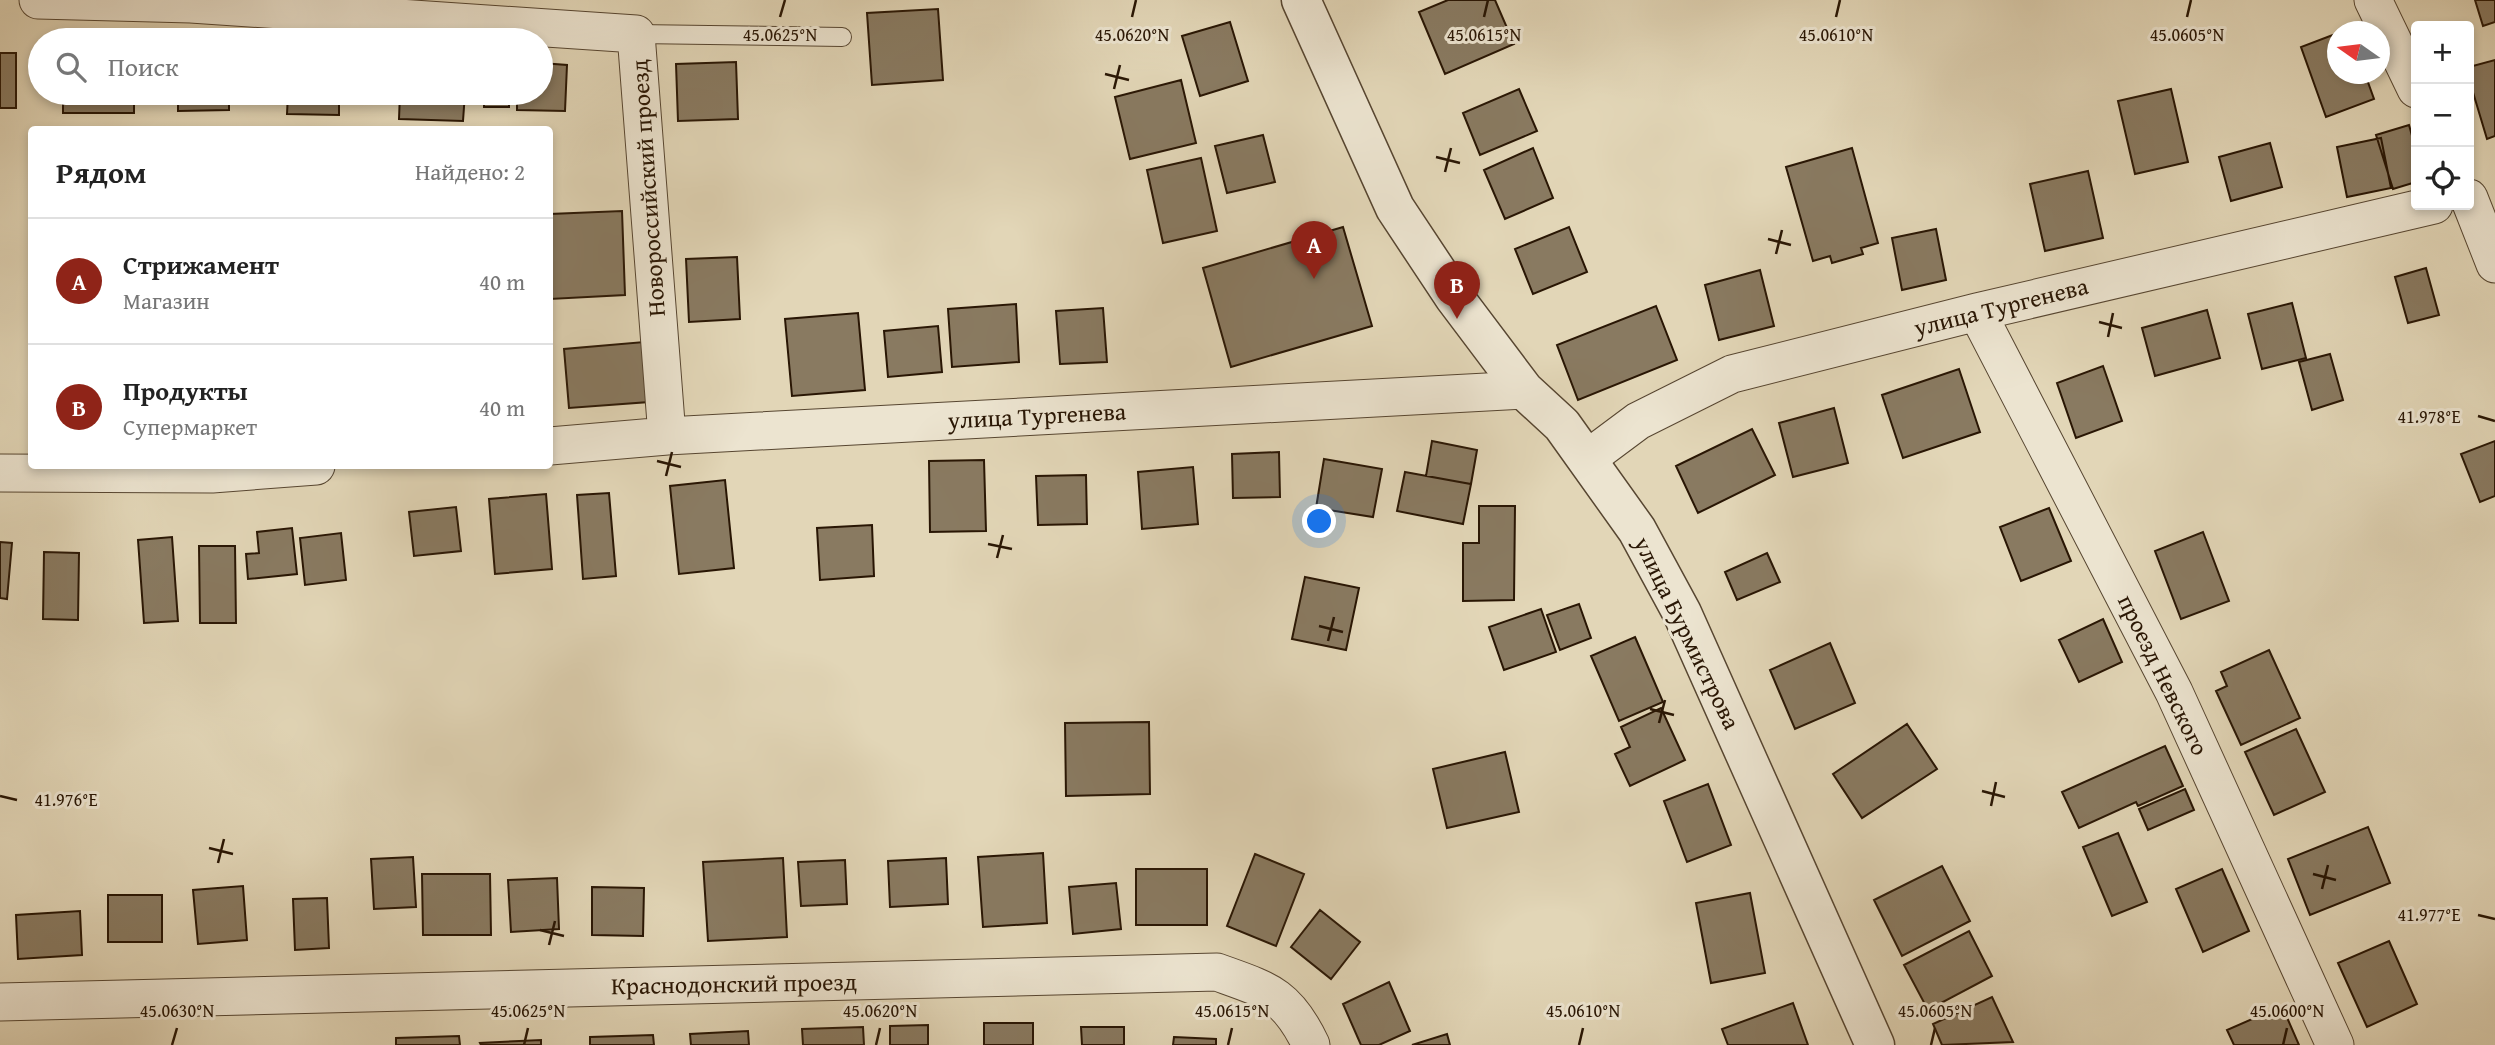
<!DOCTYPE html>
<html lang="ru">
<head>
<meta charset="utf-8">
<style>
  body { margin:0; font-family:"Gentium Book Plus",serif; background:#f2f2f2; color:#222 }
  .controls { position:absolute; right:21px; top:21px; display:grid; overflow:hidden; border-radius:7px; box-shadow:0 4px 10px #0003 }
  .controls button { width:63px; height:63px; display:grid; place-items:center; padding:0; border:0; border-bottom:2px solid #e0e0e0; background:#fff; color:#222; font:35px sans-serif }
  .compass { position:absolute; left:2327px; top:21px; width:63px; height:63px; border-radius:50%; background:#fff; box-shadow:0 4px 10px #0003; rotate:284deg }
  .you { position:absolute; left:1320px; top:522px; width:24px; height:24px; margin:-18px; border:5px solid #fff; border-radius:50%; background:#1a73e8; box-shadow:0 0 0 10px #1a73e833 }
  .badge { display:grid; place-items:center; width:46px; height:46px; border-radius:50%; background:#8f2418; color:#fff; font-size:23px; font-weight:700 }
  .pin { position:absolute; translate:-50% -58px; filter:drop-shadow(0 2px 4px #0008) }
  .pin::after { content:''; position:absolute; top:37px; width:24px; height:21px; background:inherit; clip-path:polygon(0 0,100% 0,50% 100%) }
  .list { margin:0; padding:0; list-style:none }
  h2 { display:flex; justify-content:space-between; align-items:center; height:91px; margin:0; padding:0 28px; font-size:30px }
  h2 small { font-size:23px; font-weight:400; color:#767676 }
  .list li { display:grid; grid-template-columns:46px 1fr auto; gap:21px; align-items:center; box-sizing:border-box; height:126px; padding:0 28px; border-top:2px solid #e0e0e0 }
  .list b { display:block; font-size:26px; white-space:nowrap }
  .list p { margin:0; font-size:23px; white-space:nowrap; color:#767676 }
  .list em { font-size:23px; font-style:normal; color:#767676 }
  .icon { flex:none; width:38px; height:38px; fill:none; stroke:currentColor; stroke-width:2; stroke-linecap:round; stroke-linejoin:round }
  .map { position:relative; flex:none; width:2495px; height:1045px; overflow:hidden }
  .search { position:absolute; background:#fff; box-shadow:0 4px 10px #0003; left:28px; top:28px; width:525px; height:77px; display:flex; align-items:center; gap:18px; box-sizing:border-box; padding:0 24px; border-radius:38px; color:#767676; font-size:26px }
  .panel { position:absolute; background:#fff; box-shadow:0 4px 10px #0003; left:28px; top:126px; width:525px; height:343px; border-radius:7px }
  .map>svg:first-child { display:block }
</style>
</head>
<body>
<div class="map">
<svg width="2495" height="1045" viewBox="0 0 2495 1045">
  <rect width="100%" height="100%" fill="#e2d6b7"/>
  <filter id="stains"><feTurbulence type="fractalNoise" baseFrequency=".00286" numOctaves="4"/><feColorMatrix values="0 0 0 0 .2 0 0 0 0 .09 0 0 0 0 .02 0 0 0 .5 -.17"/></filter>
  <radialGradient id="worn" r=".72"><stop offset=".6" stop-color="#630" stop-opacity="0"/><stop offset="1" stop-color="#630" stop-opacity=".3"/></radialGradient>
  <path fill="#897a61" stroke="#291604" stroke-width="2" d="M1448,0H1495L1514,44L1445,74L1419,12Z
    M2475,0H2495V22L2483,26Z
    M938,9L943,80L872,85L867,13Z
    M1230,22L1248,81L1200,96L1182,36Z
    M2338,33V74H2365L2374,99L2326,117L2301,47Z
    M0,53H16V108H0Z
    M2495,60V136L2487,139L2469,79V67Z
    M736,62L738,119L678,121L676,64Z
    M541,63L567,65L565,111L517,110V93H541Z
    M1181,80L1196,143L1130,159L1115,97Z
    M1519,89L1537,131L1480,155L1463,113Z
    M2171,89L2188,162L2135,174L2118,101Z
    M63,93H134V113H63Z
    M178,93H229V110L178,111Z
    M288,93H339V115L287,114Z
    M400,93H465L463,121L399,119Z
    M484,93H509V107H484Z
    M2409,125L2416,150V182L2393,189L2376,135Z
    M1263,135L1275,182L1227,193L1215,146Z
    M2381,138L2391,188L2347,197L2337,147Z
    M2270,143L2282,187L2231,201L2219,157Z
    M1533,148L1553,198L1505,219L1484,170Z
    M1852,148L1878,243L1861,248L1863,254L1832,263L1830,256L1813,261L1786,167Z
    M1201,158L1217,231L1163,243L1147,170Z
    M2088,171L2103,238L2045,251L2030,184Z
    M622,211L625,295L550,299V214Z
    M1343,227L1372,326L1231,367L1203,268Z
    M1569,227L1587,272L1533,294L1515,249Z
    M1936,229L1946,280L1902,290L1892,238Z
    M737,257L740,319L689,322L686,259Z
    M2426,268L2439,315L2408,323L2395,277Z
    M1760,270L1774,326L1719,340L1705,285Z
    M2292,303L2306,358L2262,369L2248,314Z
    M1016,304L1019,362L952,367L948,309Z
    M1656,306L1677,360L1578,400L1557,345Z
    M1103,308L1107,362L1060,364L1056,311Z
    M2207,310L2220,358L2155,376L2142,328Z
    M858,313L865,390L792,396L785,319Z
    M938,326L942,372L888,377L884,331Z
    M644,342L649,402L569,408L564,349Z
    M2330,354L2343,400L2312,410L2299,362Z
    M2103,366L2122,421L2076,438L2057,383Z
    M1959,369L1980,432L1903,458L1882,395Z
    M1834,408L1848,463L1793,477L1779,423Z
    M1752,429L1775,475L1698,513L1676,466Z
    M1432,441L1477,450L1471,484L1426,476Z
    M2495,441V496L2480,502L2461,454Z
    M1279,452L1280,497L1233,498L1232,454Z
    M1324,459L1382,469L1373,517L1316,508Z
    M984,460L986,531L930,532L929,461Z
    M1193,467L1198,524L1142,529L1138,472Z
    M1405,472L1471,484L1463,524L1397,511Z
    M1086,475L1087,524L1038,525L1036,476Z
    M725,480L734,568L679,574L670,486Z
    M609,493L616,576L583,579L577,495Z
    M546,494L552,569L495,574L489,499Z
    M1479,506H1515L1514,600L1463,601V543H1479Z
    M456,507L461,551L414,556L409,512Z
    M2049,508L2071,561L2021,581L2000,527Z
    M872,525L874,576L820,580L817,528Z
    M292,528L297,574L248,579L246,554L259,553L257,532Z
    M2203,532L2229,601L2181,619L2155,551Z
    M341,533L346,580L305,585L300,538Z
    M172,537L178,621L144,623L138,540Z
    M0,542L12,543L7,599L0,598Z
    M199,546H235L236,623H200Z
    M44,552L79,553L78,620L43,619Z
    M1767,553L1780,582L1737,600L1725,572Z
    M1305,577L1359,588L1346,650L1292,639Z
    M1579,604L1591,638L1560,650L1547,615Z
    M1541,609L1556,652L1504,670L1489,627Z
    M2103,619L2122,662L2079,682L2059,640Z
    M1635,637L1663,702L1619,721L1591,656Z
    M1830,643L1855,703L1795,729L1770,670Z
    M2269,650L2300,718L2241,745L2216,691L2227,686L2221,672Z
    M1661,708L1685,760L1630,786L1615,754L1630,747L1621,727Z
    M1149,722L1150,794L1066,796L1065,723Z
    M1907,724L1937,769L1862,818L1833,774Z
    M2296,729L2325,792L2274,815L2245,752Z
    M2165,746L2183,786L2138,806L2136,802L2079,828L2062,792Z
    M1505,752L1519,812L1447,828L1433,769Z
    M1708,784L1731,845L1687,862L1664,801Z
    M2185,789L2194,810L2148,830L2139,809Z
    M2368,827L2390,883L2310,915L2288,859Z
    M2118,833L2147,902L2112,916L2083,847Z
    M1043,853L1047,923L983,927L978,857Z
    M1255,854L1304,874L1276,946L1227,926Z
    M413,857L416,907L374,909L371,859Z
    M783,858L787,937L708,941L703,862Z
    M946,858L948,904L890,907L888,861Z
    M845,860L847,904L801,906L798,862Z
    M1942,866L1970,921L1902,956L1874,900Z
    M1136,869H1207V925H1136Z
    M2222,869L2249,931L2203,952L2176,889Z
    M422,874H490L491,935H423Z
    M557,878L559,929L511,932L508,880Z
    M1116,883L1121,929L1073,934L1069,887Z
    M243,886L247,940L198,944L193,890Z
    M592,887L644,888L643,936L592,935Z
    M1750,893L1765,973L1711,983L1696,903Z
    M108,895H162V942H108Z
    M327,898L329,948L295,950L293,899Z
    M1320,910L1360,942L1331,979L1291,947Z
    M80,911L82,955L18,959L16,915Z
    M1969,931L1992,976L1928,1010L1904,965Z
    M2389,941L2417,1004L2367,1027L2338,963Z
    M1389,982L1410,1031L1379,1045H1361L1343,1004Z
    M1992,997L2013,1042L1942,1045L1933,1024Z
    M1793,1003L1808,1045H1728L1722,1029Z
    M2282,1006L2299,1045H2234L2227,1030Z
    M984,1023H1033V1045H984Z
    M928,1025V1045H890V1026Z
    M863,1027L864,1045H803L802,1029Z
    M1081,1027H1124V1045H1082Z
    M748,1031L749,1045H691L690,1034Z
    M1447,1034L1450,1045H1412Z
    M653,1035L654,1045H590V1037Z
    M459,1036L460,1045H396V1038Z
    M1174,1037L1216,1039V1045H1173Z
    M541,1040V1045H481L480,1043Z"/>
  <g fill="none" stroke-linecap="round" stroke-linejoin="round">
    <g stroke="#574631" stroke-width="20">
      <path id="service" d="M636,34L842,37"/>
    </g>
    <g stroke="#574631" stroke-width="39">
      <path id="minor" d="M38,0L191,4L636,34L667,436
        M2373,0L2416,89
        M2469,198L2495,264
        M1977,312L2174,692L2335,1045
        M550,446L667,436L1524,390
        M1587,459L1638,421L1732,374L1977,312L2434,205
        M0,473L212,474L316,466
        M0,1002L1217,972C1267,990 1287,994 1311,1045"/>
    </g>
    <g stroke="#574631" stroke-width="41">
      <path id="tertiary" d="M1301,0L1395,208L1454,297L1524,390L1562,425L1637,530L1682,613L1875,1045"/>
    </g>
    <use href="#service" stroke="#ece4d0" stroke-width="18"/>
    <use href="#minor" stroke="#ece4d0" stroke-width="37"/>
    <use href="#tertiary" stroke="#ece4d0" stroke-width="38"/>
  </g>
  <path fill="none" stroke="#291604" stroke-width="2.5" d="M780,17L785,0M1132,17L1136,0M1484,17L1488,0M1836,17L1840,0M2187,17L2191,0M1105,74L1129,80M1114,89L1120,65M1436,157L1460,163M1445,172L1451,148M1768,239L1791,245M1776,254L1782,230M2099,322L2122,328M2108,337L2113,313M2478,416L2495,421M657,461L681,467M666,476L672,452M988,544L1012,549M997,558L1003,535M1319,626L1343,632M1328,641L1334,617M1650,709L1674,715M1659,723L1665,700M1982,791L2005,797M0,796L17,800M1991,806L1996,782M209,848L233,854M218,863L224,839M2313,874L2336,880M2322,889L2328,865M2478,915L2495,919M540,930L564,936M549,945L555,921M172,1045L177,1028M524,1045L528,1028M876,1045L880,1028M1228,1045L1232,1028M1579,1045L1583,1028M1931,1045L1935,1028M2283,1045L2287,1028"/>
  <g text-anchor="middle" stroke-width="6" stroke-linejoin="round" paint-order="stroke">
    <g font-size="24" fill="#291604" stroke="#ece4d0">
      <text transform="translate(648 188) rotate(-94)" y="8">Новороссийский проезд</text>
      <text transform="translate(2001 307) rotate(-14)" y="8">улица Тургенева</text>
      <text transform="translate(1037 416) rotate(-3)" y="8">улица Тургенева</text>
      <text transform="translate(1687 633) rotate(64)" y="8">улица Бурмистрова</text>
      <text transform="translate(2163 675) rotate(64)" y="8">проезд Невского</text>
      <text transform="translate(734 984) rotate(-1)" y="8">Краснодонский проезд</text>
    </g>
  </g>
  <g font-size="18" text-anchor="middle" fill="#291604" stroke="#ece4d0" stroke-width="6" stroke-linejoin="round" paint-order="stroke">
    <text x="780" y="41">45.0625°N</text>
    <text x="1132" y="41">45.0620°N</text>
    <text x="1484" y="41">45.0615°N</text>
    <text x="1836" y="41">45.0610°N</text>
    <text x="2187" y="41">45.0605°N</text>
    <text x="2429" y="423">41.978°E</text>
    <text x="66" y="806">41.976°E</text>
    <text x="2429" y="921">41.977°E</text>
    <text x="177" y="1017">45.0630°N</text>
    <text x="528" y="1017">45.0625°N</text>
    <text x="880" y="1017">45.0620°N</text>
    <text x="1232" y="1017">45.0615°N</text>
    <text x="1583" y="1017">45.0610°N</text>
    <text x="1935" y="1017">45.0605°N</text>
    <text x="2287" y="1017">45.0600°N</text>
  </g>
  <rect width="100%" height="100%" filter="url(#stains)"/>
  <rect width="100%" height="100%" fill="url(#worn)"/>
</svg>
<div class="controls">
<button>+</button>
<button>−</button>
<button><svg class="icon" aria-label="locate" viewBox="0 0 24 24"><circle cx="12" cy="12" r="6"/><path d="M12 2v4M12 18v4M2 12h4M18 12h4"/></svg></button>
</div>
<svg class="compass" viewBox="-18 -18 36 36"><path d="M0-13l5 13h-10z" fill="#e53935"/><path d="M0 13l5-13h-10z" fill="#767676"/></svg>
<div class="you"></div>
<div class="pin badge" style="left:1314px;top:279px">A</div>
<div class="pin badge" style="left:1457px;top:319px">B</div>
<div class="search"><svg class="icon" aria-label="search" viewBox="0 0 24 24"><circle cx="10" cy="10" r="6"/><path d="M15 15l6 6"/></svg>Поиск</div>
<section class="panel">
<h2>Рядом<small>Найдено: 2</small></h2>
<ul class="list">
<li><span class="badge">A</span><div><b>Стрижамент</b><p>Магазин</p></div><em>40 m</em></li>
<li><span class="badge">B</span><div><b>Продукты</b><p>Супермаркет</p></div><em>40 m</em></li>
</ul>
</section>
</div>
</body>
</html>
